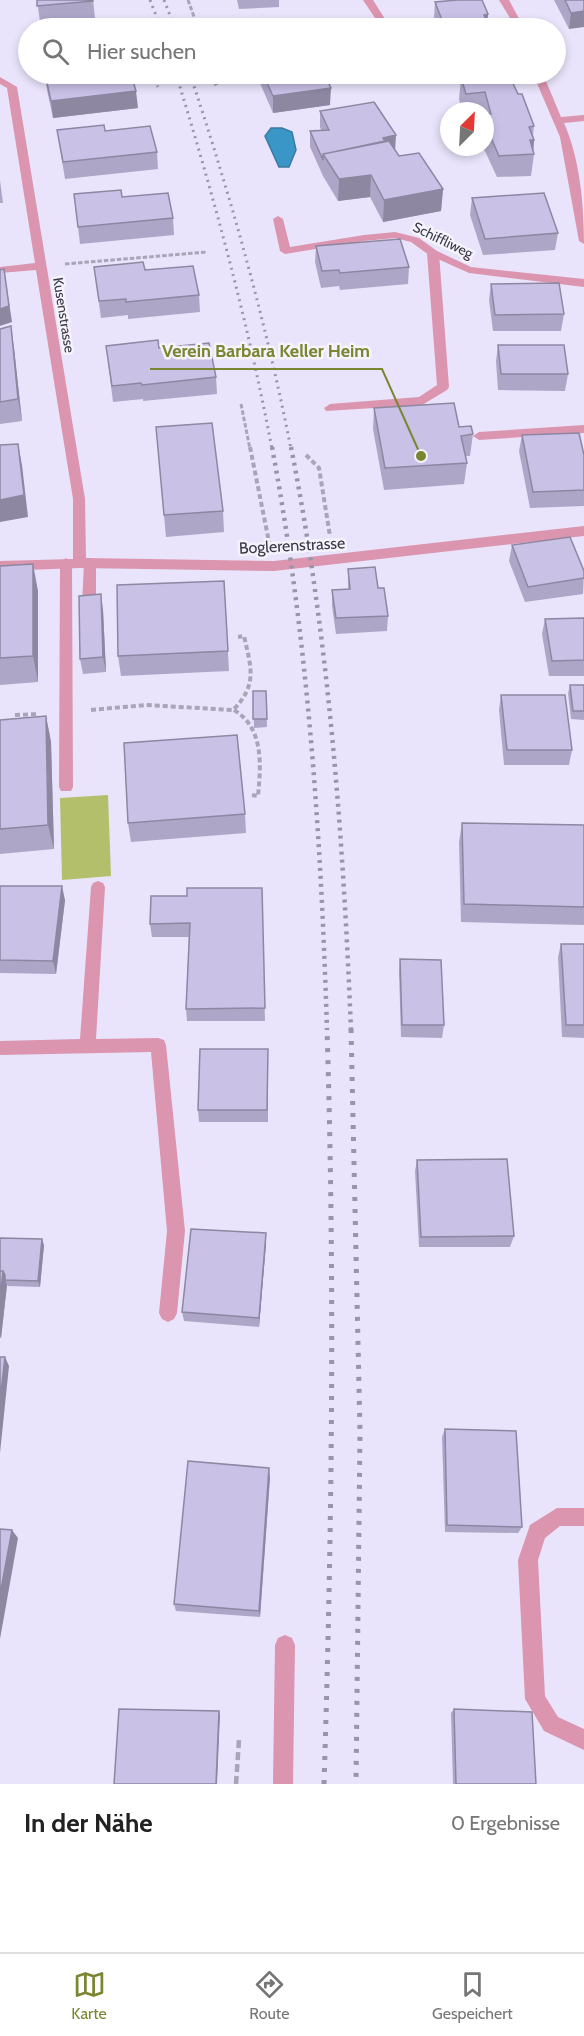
<!DOCTYPE html>
<html lang="de">
<head>
<meta charset="utf-8">
<style>
  body { margin:0; font-family:Cabin,sans-serif; background:#f6f6f6; color:#222 }
  .compass { position:absolute; left:440px; top:102px; width:54px; height:54px; border-radius:50%; background:#fff; box-shadow:0 3px 9px #0003; rotate:24deg }
  .list { margin:0; padding:0; list-style:none }
  h2 { display:flex; justify-content:space-between; align-items:center; height:78px; margin:0; padding:0 24px; font-size:26px }
  h2 small { font-size:20px; font-weight:400; color:#767676 }
  .icon { flex:none; width:33px; height:33px; fill:none; stroke:currentColor; stroke-width:2; stroke-linecap:round; stroke-linejoin:round }
  .map { position:relative; flex:none; width:584px; height:1784px; overflow:hidden }
  .search { position:absolute; background:#fff; box-shadow:0 3px 9px #0003; left:18px; right:18px; top:18px; height:66px; display:flex; align-items:center; gap:15px; box-sizing:border-box; padding:0 21px; border-radius:33px; color:#767676; font-size:22px }
  .sheet { height:168px; background:#fff }
  nav { display:flex; justify-content:space-around; align-items:center; box-sizing:border-box; height:84px; border-top:2px solid #e0e0e0; background:#fff; font-size:16px; color:#767676 }
  nav a { display:grid; justify-items:center; gap:3px }
  nav .on { color:#7c8632 }
  .map>svg:first-child { display:block }
</style>
</head>
<body>
<div class="map">
<svg width="584" height="1784" viewBox="0 0 584 1784">
  <rect width="100%" height="100%" fill="#e9e4fb"/>
  <path fill="#b3bf6b" d="M108,795L111,876L62,880L60,798Z"/>
  <path fill="#3a96c7" stroke="#3a7aa0" stroke-width="1.5" d="M271,128H282L292,132L296,150L289,167H279L265,136Z"/>
  <g fill="none" stroke-linecap="round" stroke-linejoin="round">
    <path stroke="#a9a4b8" stroke-width="3" stroke-dasharray="4.5 2" stroke-linecap="butt" d="M188,0L198,28
      M151,74L158,87
      M214,85L220,82L216,74
      M65,264L207,252
      M241,404L250,449"/>
    <path stroke="#a9a4b8" stroke-width="4" stroke-dasharray="5 3" stroke-linecap="butt" d="M250,447L269,542
      M306,455L319,468L330,536
      M91,710L146,705L233,710C258,685 251,667 244,636L238,637
      M234,710C264,728 261,765 258,796L252,795
      M15,715L39,714"/>
    <path stroke="#a9a4b8" stroke-width="4.5" stroke-dasharray="8 4" stroke-linecap="butt" d="M236,1784L239,1740"/>
    <path fill="#db95af" fill-rule="evenodd" d="M363,0H373L385,19L383,21H377Z
      M278,216L283,219L290,247L364,235L369,238L364,241L285,254L280,251L273,219Z
      M433,250L439,253L449,387L447,390L422,405L326,411L324,408L330,404L419,397L437,385L427,253Z
      M584,425V433L479,440L473,436L479,432Z
      M66,558L72,563L73,787L71,791H61L59,787L60,563Z
      M90,558L96,563V605L89,610L82,605L84,563Z
      M98,881L103,883L105,887L96,1039L158,1038L164,1040L166,1045L185,1231L177,1313L174,1319L168,1322L162,1319L159,1313L167,1231L151,1052L0,1055V1041L80,1039L91,887L93,883Z
      M557,1508H584V1526H560L545,1538L538,1560L545,1696L558,1717L584,1729V1750L544,1731L525,1699L518,1560L530,1525Z
      M285,1635L292,1638L295,1645L293,1784H273L275,1645L278,1638Z"/>
    <path fill="#db95af" fill-rule="evenodd" d="M499,0H509L524,28H516Z
      M533,74H543L561,117L584,115V121L564,123C580,159 584,205 584,244L579,241L560,137Z
      M0,77L17,87L85,499L86,558L274,561L584,526V536L274,571L80,568L0,571V561L73,559V499L36,270L0,273V267L35,263L7,88L0,84Z
      M395,232L419,238L437,251L471,267L584,279V287L469,273L429,255L411,242L395,238L364,241L359,238L364,235Z"/>
    <path stroke="#9995a8" stroke-width="3" stroke-dasharray="2 4.5" stroke-linecap="butt" d="M150,0L161,28
      M164,0L175,28
      M176,74C214,197 248,322 272,449
      M190,74C231,197 266,322 291,449"/>
    <path stroke="#9995a8" stroke-width="4.5" stroke-dasharray="3 5" stroke-linecap="butt" d="M272,447C308,640 321,835 327,1030
      M291,447C329,640 343,835 351,1030"/>
    <path stroke="#9995a8" stroke-width="5" stroke-dasharray="4 8" stroke-linecap="butt" d="M351,1029L360,1432L356,1784
      M324,1784C332,1532 335,1281 327,1029"/>
  </g>
  <path fill="#aea6c7" d="M37,0H93L95,18L40,22Z
    M237,0H279V7L239,9Z
    M554,0H584L569,29Z
    M435,2L488,14L487,23L489,28H438L434,18Z
    M45,74L138,108L53,118L47,90Z
    M256,74H324L330,105L273,113Z
    M461,78L518,94L534,126L533,135L534,140L533,151L534,154L531,176L497,177L483,147H485V111H462L459,99Z
    M320,111L395,150L399,156L443,189L441,211L383,222L370,197L338,201L323,176L310,147V131L321,130L320,127Z
    M57,130L105,131L157,152L158,169L65,179Z
    M0,180L3,203H0Z
    M74,194L122,197L173,218L174,235L80,244Z
    M472,198L558,233L555,250L483,255L470,215Z
    M316,246L409,267L408,284L340,290L339,286L321,288L315,262Z
    M94,267L145,270L199,295L200,312L128,319V315L101,318Z
    M491,284L564,314L561,331H493L489,300Z
    M0,329L14,348L22,421L0,424Z
    M498,345L568,374L565,391L498,390L496,361Z
    M106,346L159,348L216,377L217,394L143,401V399L113,402Z
    M374,408L459,427L473,434L470,456H466L467,463L464,484L384,490L373,429Z
    M156,427L223,511L224,532L166,537Z
    M522,435L584,455V506L530,508L519,451Z
    M512,545L584,571L583,594L525,602L509,561Z
    M0,566L38,591V682L0,685Z
    M348,569L378,588L388,616L387,631L336,634L332,606V590L348,589Z
    M224,581L229,671L121,676L118,656Z
    M103,610L106,672L83,674L80,659Z
    M584,618V676H549L542,634L545,619Z
    M570,685H584V720L571,719L568,693Z
    M253,691H266L267,727L254,728Z
    M501,695L572,750L569,765H504L499,710Z
    M46,716L51,742L54,849L0,854V720Z
    M245,814L246,833L131,842L128,823Z
    M462,823L584,825V925L461,922L459,842Z
    M0,886L65,900L56,974L0,973Z
    M262,888L265,1021H187L186,1009L189,937H152L150,924L187,896Z
    M561,944H584V1038L562,1037L558,957Z
    M400,959L444,1025L442,1038L401,1037L399,972Z
    M268,1049V1122H199L198,1110Z
    M417,1160L514,1236L510,1247H419L415,1171Z
    M266,1233V1244L259,1327L184,1321L182,1312Z
    M0,1238L44,1245L40,1287L8,1286L7,1285L1,1338H0Z
    M445,1429L522,1527L518,1533L445,1532L442,1437Z
    M270,1477L260,1617L176,1611L174,1604Z
    M454,1709L536,1784H453L451,1713Z"/>
  <path fill="#8d87a2" d="M584,11V27L569,29L571,13Z
    M488,14L487,28L484,15Z
    M331,88L330,105L273,113V96Z
    M136,91L138,108L53,118L51,101Z
    M396,135L395,152L383,138Z
    M530,140H534L533,154Z
    M371,175L370,197L338,201L339,179Z
    M443,189L441,211L383,222L384,200Z
    M4,269L12,322L0,326V309Z
    M11,326L14,348L22,421L18,399Z
    M18,444L22,465L28,517L0,522V500Z
    M33,564L38,591V682L33,656Z
    M101,594L103,610L106,672L103,657Z
    M46,716L51,742L54,849L48,825Z
    M62,886L65,900L56,974L53,961Z
    M266,1233V1244L259,1327V1318Z
    M42,1239L44,1245L40,1287L38,1281Z
    M3,1271L8,1280H5L7,1285L1,1338L0,1335V1299Z
    M5,1357L9,1366L0,1453V1400Z
    M269,1468L270,1477L260,1617L259,1611Z
    M12,1530L18,1538L0,1639V1595Z
    M219,1711L220,1715L217,1784H216Z"/>
  <path fill="#cac1e7" stroke="#8d87a2" stroke-width="1.5" d="M37,0H93V1L37,6Z
    M457,0H482L488,14L484,15L489,28H452L448,19L442,20L435,2Z
    M565,0H584V11L571,13Z
    M45,74H131L136,91L51,101Z
    M263,74H324L331,88L273,96Z
    M509,75L518,94H522L534,126L529,127L534,140H530L534,154L499,156L485,124V114H491L485,92L466,94L461,78Z
    M374,102L396,135L383,138L385,141L323,154V160L310,131L329,130L320,111Z
    M104,125L105,131L150,126L157,152L63,162L57,130Z
    M389,141L399,156L419,153L443,189L384,200L371,175L339,179L323,154Z
    M121,190L122,197L168,193L173,218L78,227L74,194Z
    M544,193L558,233L485,239L472,198Z
    M400,239L409,267L340,273L339,270L322,271L316,246Z
    M143,262L145,270L193,266L199,295L126,302V299L99,301L94,267Z
    M4,269L9,306L0,309V270Z
    M559,283L564,314L495,315L491,284Z
    M11,326L18,399L0,402V329Z
    M158,340L159,348L209,343L216,377L142,385L141,383L112,386L106,346Z
    M498,345H564L568,374H501Z
    M454,403L459,427L471,426L473,434L461,436L467,463L385,468L374,408Z
    M212,423L223,511L164,515L156,427Z
    M579,433L584,455V490L533,492L522,435Z
    M18,444L24,495L0,500V445Z
    M570,537L584,571V578L528,587L512,545Z
    M33,564V656L0,658V566Z
    M375,567L378,588H384L388,616L336,618L332,590L350,589L348,569Z
    M224,581L228,651L118,656L117,585Z
    M101,594L103,657L80,659L79,596Z
    M584,618V660L552,661L545,619Z
    M570,685H584V711H573Z
    M253,691H266L267,719H253Z
    M501,695H565L572,750H507Z
    M46,716L48,825L0,829V720Z
    M237,735L245,814L128,823L124,743Z
    M462,823L584,825V907L464,904Z
    M0,886H62L53,961L0,960Z
    M187,888H262L265,1008L186,1009L190,923L150,924L151,896H187Z
    M561,944H584V1025H566Z
    M400,959L441,960L444,1025H402Z
    M200,1049H268L267,1110H198Z
    M507,1159L514,1236L421,1237L417,1160Z
    M191,1229L266,1233L259,1318L182,1312Z
    M0,1238L42,1239L38,1281L5,1280V1275L3,1271H0Z
    M0,1271H3L0,1299Z
    M0,1357H5L0,1400Z
    M445,1429L516,1431L522,1527L447,1525Z
    M188,1461L269,1468L259,1611L174,1604Z
    M0,1529L12,1530L0,1595Z
    M119,1709L219,1711L216,1784H114Z
    M454,1709L532,1712L536,1784H456Z"/>
  <g text-anchor="middle" stroke-width="5" stroke-linejoin="round" paint-order="stroke">
    <g font-size="14" fill="#3a3746" stroke="#f5f3fb">
      <text transform="translate(443 240) rotate(26)" y="5">Schiffliweg</text>
      <text transform="translate(64 315) rotate(81)" y="5">Kusenstrasse</text>
    </g>
    <g font-size="16" fill="#3a3746" stroke="#f5f3fb">
      <text transform="translate(292 545) rotate(-3)" y="6">Boglerenstrasse</text>
    </g>
  </g>
  <path fill="none" stroke="#7c8632" stroke-width="2" d="M421 456L382 369H150"/>
  <circle fill="#7c8632" stroke="#f5f3fb" stroke-width="2" cx="421" cy="456" r="6"/>
  <g font-size="18" text-anchor="middle" font-weight="bold" fill="#7c8632" stroke="#f5f3fb" stroke-width="5" stroke-linejoin="round" paint-order="stroke">
    <text x="266" y="357">Verein Barbara Keller Heim</text>
  </g>
</svg>
<svg class="compass" viewBox="-18 -18 36 36"><path d="M0-13l5 13h-10z" fill="#e53935"/><path d="M0 13l5-13h-10z" fill="#767676"/></svg>
<div class="search"><svg class="icon" aria-label="search" viewBox="0 0 24 24"><circle cx="10" cy="10" r="6"/><path d="M15 15l6 6"/></svg>Hier suchen</div>
</div>
<section class="sheet">
<h2>In der Nähe<small>0 Ergebnisse</small></h2>
<ul class="list">
</ul>
</section>
<nav>
<a class="on"><svg class="icon" aria-label="map" viewBox="0 0 24 24"><path d="M3 6l6-2 6 2 6-2v14l-6 2-6-2-6 2zM9 4v14M15 6v14"/></svg>Karte</a>
<a><svg class="icon" aria-label="directions" viewBox="0 0 24 24"><path d="M12 3l9 9-9 9-9-9zM9 14v-3h6M13 9l2 2-2 2"/></svg>Route</a>
<a><svg class="icon" aria-label="saved" viewBox="0 0 24 24"><path d="M7 4h10v16l-5-4-5 4z"/></svg>Gespeichert</a>
</nav>
</body>
</html>
